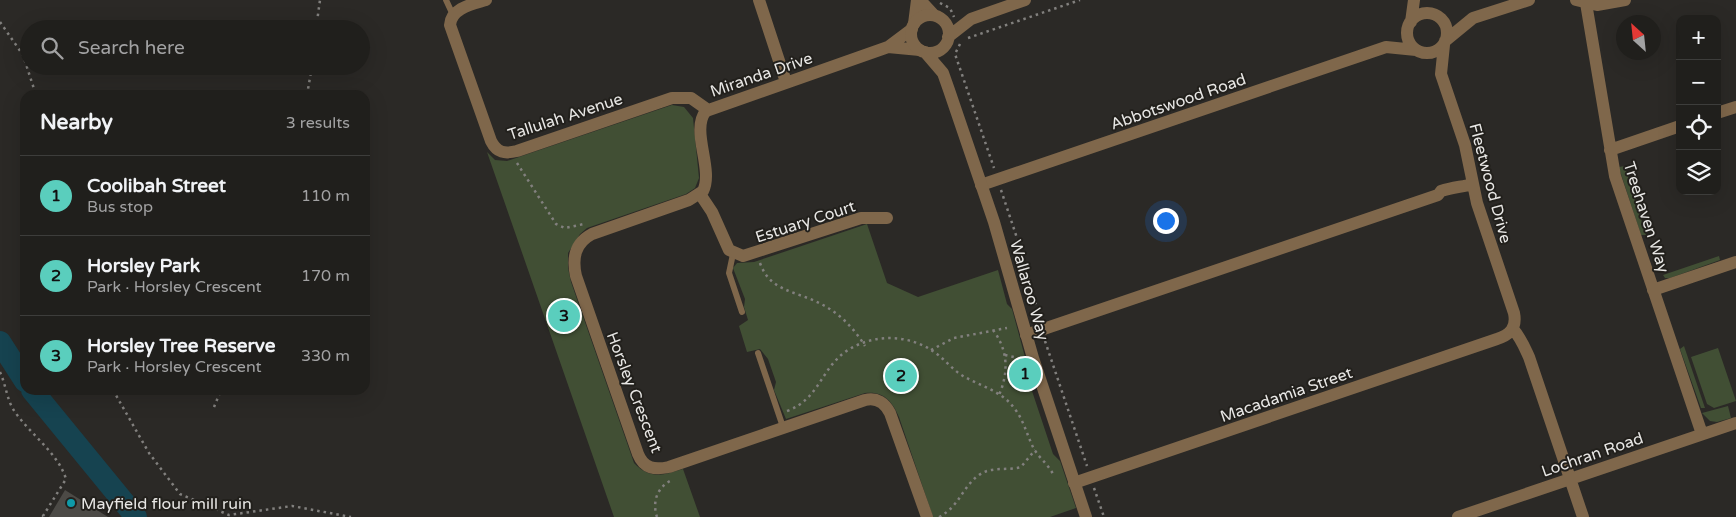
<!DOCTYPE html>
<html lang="en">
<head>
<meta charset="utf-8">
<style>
  body { margin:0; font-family:"Varela Round",sans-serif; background:#282725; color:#f1f3f6 }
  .controls { position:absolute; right:15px; top:15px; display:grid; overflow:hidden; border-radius:10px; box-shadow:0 5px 20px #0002 }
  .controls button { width:45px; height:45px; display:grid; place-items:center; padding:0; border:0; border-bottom:1px solid #3d3d3b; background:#201f1c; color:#f1f3f6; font:25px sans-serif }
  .compass { position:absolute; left:1616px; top:15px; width:45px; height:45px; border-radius:50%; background:#201f1c; box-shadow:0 5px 20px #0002; rotate:333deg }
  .you { position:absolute; left:1165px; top:220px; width:18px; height:18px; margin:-12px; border:4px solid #fff; border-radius:50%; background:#1a73e8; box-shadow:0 0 0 8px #1a73e833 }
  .badge { display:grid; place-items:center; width:32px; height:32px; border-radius:50%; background:#5acebd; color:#111; font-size:16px; font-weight:700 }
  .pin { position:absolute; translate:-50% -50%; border:2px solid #fff; box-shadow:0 1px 5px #0006 }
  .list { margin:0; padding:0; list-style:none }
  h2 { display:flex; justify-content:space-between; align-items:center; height:65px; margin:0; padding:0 20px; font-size:21px }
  h2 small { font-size:16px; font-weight:400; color:#a2a2a3 }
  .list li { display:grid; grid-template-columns:32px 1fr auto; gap:15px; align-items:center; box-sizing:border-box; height:80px; padding:0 20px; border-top:1px solid #3d3d3b }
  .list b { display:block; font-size:19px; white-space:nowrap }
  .list p { margin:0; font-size:16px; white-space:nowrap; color:#a2a2a3 }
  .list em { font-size:16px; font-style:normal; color:#a2a2a3 }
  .icon { flex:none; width:28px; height:28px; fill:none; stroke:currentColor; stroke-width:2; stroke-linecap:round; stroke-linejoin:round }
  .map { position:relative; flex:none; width:1736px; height:517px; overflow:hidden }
  .search { position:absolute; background:#201f1c; box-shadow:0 5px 20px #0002; left:20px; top:20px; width:350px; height:55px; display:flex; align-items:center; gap:12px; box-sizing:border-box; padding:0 18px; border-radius:28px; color:#a2a2a3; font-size:19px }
  .panel { position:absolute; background:#201f1c; box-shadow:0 5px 20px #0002; left:20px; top:90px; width:350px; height:305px; border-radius:15px }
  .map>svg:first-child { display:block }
</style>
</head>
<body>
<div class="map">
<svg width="1736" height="517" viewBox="0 0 1736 517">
  <rect width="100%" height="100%" fill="#2b2926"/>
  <path fill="#414f34" d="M672,105L684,107L693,118L699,178L695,188L686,194L587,228L580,234L568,253V268L571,282L634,463C650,480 664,475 683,469L700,517H614L487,152L495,160L507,161Z
    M1625,166L1646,235H1641L1620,171L1619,167Z
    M867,224L887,283L918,297L998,270L1007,304L1012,309L1026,361L1025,370L1053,454L1060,461L1076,508L1050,517H933L899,417C892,401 884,391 865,393L786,419L774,390L776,382L768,359L760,349L747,352L739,326L748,320L744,307L745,299L733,268L737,263L754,262Z
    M1719,256L1720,260L1670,278H1665L1663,275Z
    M1684,346L1705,408H1701L1680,349Z
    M1718,348L1736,401L1714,408L1707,404L1691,357Z
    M1728,406L1731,418L1717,422L1710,421L1702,413Z"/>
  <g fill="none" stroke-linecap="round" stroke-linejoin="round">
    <path stroke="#164350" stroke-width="22" d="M0,342L25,381
      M32,390L136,517"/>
  </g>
  <path fill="#4c4a46" d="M65,490L108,517H49Z"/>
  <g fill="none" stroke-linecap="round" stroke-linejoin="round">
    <path stroke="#82807e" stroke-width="2.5" stroke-dasharray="2.5 4" stroke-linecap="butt" d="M940,3L950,8L954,17
      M0,22L23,55L36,95
      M316,29L320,0
      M968,38L1080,0
      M960,44L955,54L994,168
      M307,95L312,66
      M517,163L556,224L565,228L584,224
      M1001,190L1017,238L1040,319
      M760,263C770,292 797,291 821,304C839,313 854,328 865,346
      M993,330C1008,350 1009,372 999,395
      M1045,341L1087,466
      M931,350L954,338L1007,328
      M1005,355L1018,358L1024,378
      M0,372C6,385 7,401 15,412C31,435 58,453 66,479L43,516L45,517
      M113,390L149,453L180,494L229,515L292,506L351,517
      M214,407L221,390
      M787,411C820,399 821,367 848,350C875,333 911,334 937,354C946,361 953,370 963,376C980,386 1002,391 1014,408C1024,420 1027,436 1034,449C1040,459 1049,465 1054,476
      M1094,488L1104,517
      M657,517C652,502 657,487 672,480
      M939,517C960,506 962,487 979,475C991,466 1007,471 1021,467L1035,450"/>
    <path stroke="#7f674b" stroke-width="6" d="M446,0L453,15
      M733,254L729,273L742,312
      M758,353L783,427"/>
    <path stroke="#7f674b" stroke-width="12" d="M486,0C473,4 451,8 450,25L491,141C497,153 505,154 517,151L672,98H691L708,110
      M759,0L786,82
      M920,0L934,15
      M1576,0L1597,5L1625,0
      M1586,3L1615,176L1702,434
      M1407 33a20 20 0 1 1 40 0a20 20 0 1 1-40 0Z
      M1411,22L1414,0
      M914,24L917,0
      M912,29L888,47L706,111C690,130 714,169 703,191L689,200L592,234C575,243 572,258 576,276L638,454C644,469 655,470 669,467L865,400C877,397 885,403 890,413L927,517
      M1445,41L1473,18L1529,0
      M888,47L920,50
      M1717,113L1736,107
      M1610,150L1680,126
      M981,185L1386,47L1416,50
      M700,194L712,212L729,250L743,256L861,218H887
      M1653,290L1736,262
      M1513,329C1521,338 1524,346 1529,357L1583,517
      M1026,335L1438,195L1441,191C1453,187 1462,187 1473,184
      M1074,483L1497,339C1510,335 1517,328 1514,313L1477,203L1465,145L1441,74L1444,45
      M1458,517L1736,423"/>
    <path stroke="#7f674b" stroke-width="12" d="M911 34a19 19 0 1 1 38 0a19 19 0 1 1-38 0Z
      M948,37L971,19L1025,0
      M925,52L943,73L949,90L994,222L1033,358L1086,517"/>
  </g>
  <circle fill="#0f9aa8" stroke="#22201c" stroke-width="2" cx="71" cy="503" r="5"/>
  <g text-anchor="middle" stroke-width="4" stroke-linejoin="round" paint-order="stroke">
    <g font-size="16" fill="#e8e7e5" stroke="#22201c">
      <text transform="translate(761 74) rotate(-19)" y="6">Miranda Drive</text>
      <text transform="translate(1178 101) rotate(-19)" y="6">Abbotswood Road</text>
      <text transform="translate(565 116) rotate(-18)" y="6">Tallulah Avenue</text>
      <text transform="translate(1491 183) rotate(75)" y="6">Fleetwood Drive</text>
      <text transform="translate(1647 217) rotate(72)" y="6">Treehaven Way</text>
      <text transform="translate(805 221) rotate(-18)" y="6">Estuary Court</text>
      <text transform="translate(1030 290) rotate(74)" y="6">Wallaroo Way</text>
      <text transform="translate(635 392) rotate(69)" y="6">Horsley Crescent</text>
      <text transform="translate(1286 394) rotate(-19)" y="6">Macadamia Street</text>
      <text transform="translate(1592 454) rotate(-19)" y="6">Lochran Road</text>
    </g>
    <g font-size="16" fill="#e8e7e5" stroke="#22201c" text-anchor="start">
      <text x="81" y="509">Mayfield flour mill ruin</text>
    </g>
  </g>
</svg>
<div class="controls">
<button>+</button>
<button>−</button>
<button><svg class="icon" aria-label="locate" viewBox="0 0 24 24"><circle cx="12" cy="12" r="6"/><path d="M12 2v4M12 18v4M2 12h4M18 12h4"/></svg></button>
<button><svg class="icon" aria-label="layers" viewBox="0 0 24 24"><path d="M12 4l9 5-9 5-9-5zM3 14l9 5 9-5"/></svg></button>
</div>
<svg class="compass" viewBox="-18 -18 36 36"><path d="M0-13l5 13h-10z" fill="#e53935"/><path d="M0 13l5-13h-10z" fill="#a2a2a3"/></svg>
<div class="you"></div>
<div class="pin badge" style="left:1025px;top:374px">1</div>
<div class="pin badge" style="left:901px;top:376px">2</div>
<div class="pin badge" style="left:564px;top:316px">3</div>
<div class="search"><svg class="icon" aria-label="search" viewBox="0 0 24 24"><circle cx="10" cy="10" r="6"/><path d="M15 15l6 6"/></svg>Search here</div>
<section class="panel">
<h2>Nearby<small>3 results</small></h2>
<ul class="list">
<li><span class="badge">1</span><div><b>Coolibah Street</b><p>Bus stop</p></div><em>110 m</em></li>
<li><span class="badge">2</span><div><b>Horsley Park</b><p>Park · Horsley Crescent</p></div><em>170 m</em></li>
<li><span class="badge">3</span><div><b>Horsley Tree Reserve</b><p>Park · Horsley Crescent</p></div><em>330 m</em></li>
</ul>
</section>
</div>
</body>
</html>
